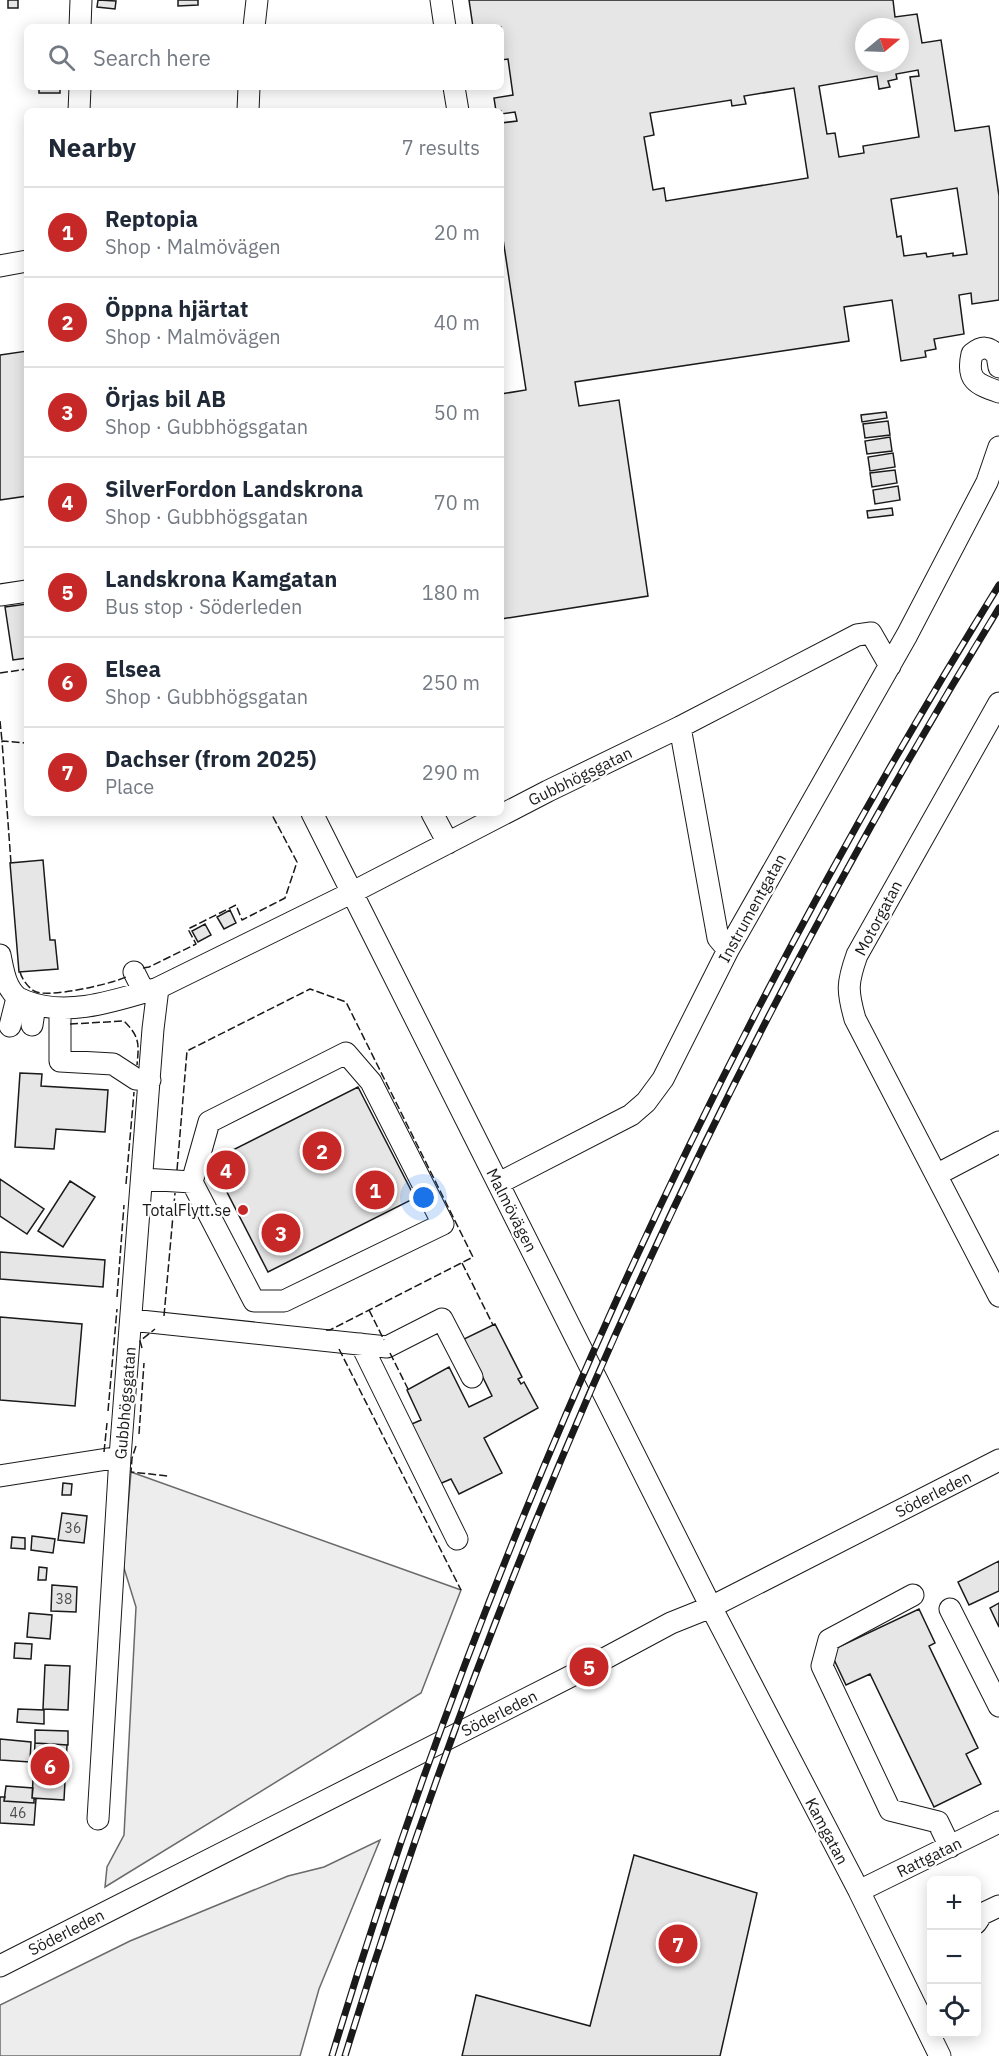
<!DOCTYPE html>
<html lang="en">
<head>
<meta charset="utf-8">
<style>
  body { margin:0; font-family:"IBM Plex Sans",sans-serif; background:#f2f2f3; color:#1f2937 }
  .controls { position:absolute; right:18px; bottom:18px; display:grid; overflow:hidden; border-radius:9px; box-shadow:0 3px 15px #0003 }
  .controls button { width:54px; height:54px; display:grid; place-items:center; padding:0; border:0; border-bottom:2px solid #e0e1e3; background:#fff; color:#1f2937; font:30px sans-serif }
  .compass { position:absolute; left:855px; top:18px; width:54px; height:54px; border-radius:50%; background:#fff; box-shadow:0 3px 15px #0003; rotate:71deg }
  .you { position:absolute; left:424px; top:1198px; width:21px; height:21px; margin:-15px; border:4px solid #fff; border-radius:50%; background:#1a73e8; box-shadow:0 0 0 9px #1a73e833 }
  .badge { display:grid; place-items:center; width:39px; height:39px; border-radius:50%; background:#c62828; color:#fff; font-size:20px; font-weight:700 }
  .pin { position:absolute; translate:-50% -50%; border:3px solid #fff; box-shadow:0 2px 6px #0006 }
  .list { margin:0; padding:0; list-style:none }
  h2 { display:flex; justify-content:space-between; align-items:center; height:78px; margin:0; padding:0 24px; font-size:26px }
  h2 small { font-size:20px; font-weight:400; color:#747a83 }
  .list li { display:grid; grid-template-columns:39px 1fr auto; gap:18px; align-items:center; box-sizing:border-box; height:90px; padding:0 24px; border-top:2px solid #e0e1e3 }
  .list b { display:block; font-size:22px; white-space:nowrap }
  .list p { margin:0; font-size:20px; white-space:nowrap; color:#747a83 }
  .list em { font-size:20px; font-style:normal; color:#747a83 }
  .icon { flex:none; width:33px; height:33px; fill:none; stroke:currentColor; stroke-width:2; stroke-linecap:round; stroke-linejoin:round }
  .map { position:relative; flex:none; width:999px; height:2056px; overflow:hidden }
  .search { position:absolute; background:#fff; box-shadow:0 3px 15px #0003; left:24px; top:24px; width:480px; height:66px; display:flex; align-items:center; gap:15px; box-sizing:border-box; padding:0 21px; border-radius:9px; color:#747a83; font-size:22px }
  .panel { position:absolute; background:#fff; box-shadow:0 3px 15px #0003; left:24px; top:108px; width:480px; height:708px; border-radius:9px }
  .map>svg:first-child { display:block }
</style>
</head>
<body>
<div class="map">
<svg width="999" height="2056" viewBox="0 0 999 2056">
  <rect width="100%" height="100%" fill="#fff"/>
  <path fill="#ededed" stroke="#6a6a6a" stroke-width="1.5" d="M131,1472L461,1590L421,1693L105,1887L107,1867L124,1835L136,1607L123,1565Z
    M380,1840L319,1989L300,2056H0V2005L130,1941L288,1876L324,1867Z"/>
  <path fill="#e6e6e6" stroke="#1a1a1a" stroke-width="1.5" fill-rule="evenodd" d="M8,0H18V8H8Z
    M98,0L116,1L115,9L97,7Z
    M178,0H198V5L178,6Z
    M469,0H893L895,17L917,14L922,43L941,40L955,131L989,126L999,196V300L972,304L971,293L959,295L964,334L934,339L936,349L925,351L926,357L901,361L892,300L844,307L849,341L575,382L579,406L619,400L648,596L501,619V394L526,390L501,226V123L517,121L515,112L501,114V111H496L494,98L513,95L508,59L501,60V27H473ZM864,27H900V63H864ZM918,70L919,76L910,77L919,137L863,146L864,153L839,157L835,133L827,134L819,86L877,76L879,89L890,87L888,81L897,79L896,74ZM794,88L808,178L666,201L664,188L653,190L644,137L654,135L650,113L731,100L732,106L746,104L744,96ZM957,188L967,254L953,256V253L927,257L926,253L904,256L901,236L897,237L891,199Z
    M39,87H60V93H39Z
    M27,351V496L0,500V355Z
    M886,412L887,418L862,422L861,415Z
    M888,421L890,435L865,438L863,424Z
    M890,437L892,451L867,454L865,441Z
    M893,453L895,467L870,471L868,457Z
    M895,470L897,483L872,487L870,473Z
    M898,486L900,500L875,504L873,490Z
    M892,508L893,515L868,518L867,511Z
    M27,604V658L13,660L5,607Z
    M43,860L50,940H55L58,969L19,972L10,863Z
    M230,910L236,923L224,929L217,917Z
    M205,924L211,935L198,942L192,931Z
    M20,1073L42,1074L41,1086L108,1090L105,1132L56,1129L54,1149L15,1147Z
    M358,1087L415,1198L268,1272L211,1161Z
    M0,1179L44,1209L27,1234L0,1216Z
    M70,1181L95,1197L63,1247L38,1231Z
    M0,1252L105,1260L103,1287L0,1279Z
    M0,1317L82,1324L75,1406L0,1400Z
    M495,1324L522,1377L518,1379L521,1384L524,1382L538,1408L484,1438L502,1473L459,1494L451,1479L437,1485L407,1426L421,1420L407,1390L449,1367L469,1407L492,1396L464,1339Z
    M63,1483L72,1484L71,1495H62Z
    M62,1513L87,1516L84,1543L58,1540Z
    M32,1536L55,1539L53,1553L31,1550Z
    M12,1537L25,1538V1549L11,1548Z
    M999,1561V1591L969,1605L958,1582Z
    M39,1567L47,1568L46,1580H38Z
    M52,1585L77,1587L76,1612L51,1611Z
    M999,1603V1627L990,1608Z
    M919,1609L935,1643L929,1646L978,1748L966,1754L981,1784L934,1807L870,1674L846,1685L830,1651Z
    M29,1613L52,1615L50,1639L27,1637Z
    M15,1643L32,1644L31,1659L14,1658Z
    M45,1665L70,1666L68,1710L43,1709Z
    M18,1709L44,1710V1724L17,1722Z
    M35,1730L68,1731V1745L35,1743Z
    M0,1739L31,1742L30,1762L0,1760Z
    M35,1743L67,1745L64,1800L32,1798Z
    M6,1786L33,1788L32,1798H34V1803L4,1801Z
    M0,1797H5L4,1801L34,1803V1799H36L34,1825L0,1823Z
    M634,1855L757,1893L720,2056H462L476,1995L590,2026Z"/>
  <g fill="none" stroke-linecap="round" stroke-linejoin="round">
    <g stroke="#1a1a1a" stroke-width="23">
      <path id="minor" d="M441,0L445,27
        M80,27L81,0
        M254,27L257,0
        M454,87L458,111
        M79,111L80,87
        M248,111L249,87
        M0,266L27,261
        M999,367L997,355C988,346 982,346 972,354C966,380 976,384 999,392
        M0,595L27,591
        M999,703L857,955C847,983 847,991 855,1019L999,1296
        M680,727L718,938L728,950
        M312,813L711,1607L859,1891L940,2056
        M432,813L448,843
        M0,955C3,969 5,987 17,997C18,998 25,1001 25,1001C67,1018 117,1000 158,988
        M134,972L144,992
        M60,1008V1061L113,1064L136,1079L150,1080
        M32,1025L35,1005
        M10,1026L17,998
        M346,1053L371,1082L443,1224L284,1301H254L192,1182L209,1122Z
        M936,1175L999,1142
        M142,1179L192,1182
        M499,1183L631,1115L646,1102L663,1079L728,950L907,635L987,482L999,447
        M131,1320L387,1347L442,1319L472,1377
        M361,1344L457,1539
        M0,1476L120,1457
        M913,1595L829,1640L822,1666L890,1810L938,1822L950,1847
        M950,1609L999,1706
        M98,1819L120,1457L153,1029L158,988L351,893L548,791L680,727L857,635L871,633L890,666
        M859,1891L999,1822
        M976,1923L982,1914L999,1906
        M0,1966L589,1667L671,1623L711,1607L999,1460"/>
    </g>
    <use href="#minor" stroke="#fff" stroke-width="21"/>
    <g stroke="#1a1a1a" stroke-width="7">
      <path id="rail" d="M332,2056C488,1539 714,1044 999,585
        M345,2056C501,1547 721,1061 999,608"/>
    </g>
    <use href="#rail" stroke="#fff" stroke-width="4.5" stroke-dasharray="14" stroke-linecap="butt"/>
    <path stroke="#1a1a1a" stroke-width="1.5" stroke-dasharray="8 3" stroke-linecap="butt" d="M0,673L27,669
      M0,721L2,741
      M11,863L2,741L27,743
      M143,968L149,967L196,944L188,929L236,905L242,920L285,898L297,862L271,813
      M20,972C22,979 27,986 34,991C47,999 111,984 126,977
      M70,1024L124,1021C140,1037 139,1044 137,1065
      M177,1170L187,1051L310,989L346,1002L473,1257L330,1330H325
      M126,1184L134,1092
      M462,1263L493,1325
      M117,1297L124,1205
      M369,1310L384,1340
      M164,1316L175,1193
      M142,1348L140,1341L155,1329
      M339,1349L461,1590
      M390,1353L408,1389
      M108,1411L117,1309
      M139,1434L144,1363
      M136,1446L132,1458L131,1472L168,1476
      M104,1452L107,1423"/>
  </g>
  <circle fill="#c62828" stroke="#fff" stroke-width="2" cx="243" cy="1210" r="6"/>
  <g text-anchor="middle" stroke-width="4.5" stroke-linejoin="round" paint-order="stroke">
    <g font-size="14" fill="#4d4d4d">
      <text x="73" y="1533">36</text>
      <text x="64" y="1604">38</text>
      <text x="18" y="1818">46</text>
    </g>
    <g font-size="16" fill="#1a1a1a" stroke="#fff">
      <text transform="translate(580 776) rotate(-26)" y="6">Gubbhögsgatan</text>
      <text transform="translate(752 908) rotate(-61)" y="6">Instrumentgatan</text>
      <text transform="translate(878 918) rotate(-62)" y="6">Motorgatan</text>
      <text transform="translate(512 1210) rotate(63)" y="6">Malmövägen</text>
      <text transform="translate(125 1403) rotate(-85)" y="6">Gubbhögsgatan</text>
      <text transform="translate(933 1494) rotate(-27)" y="6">Söderleden</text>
      <text transform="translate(499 1713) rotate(-27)" y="6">Söderleden</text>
      <text transform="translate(827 1831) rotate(62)" y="6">Kamgatan</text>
      <text transform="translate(929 1857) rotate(-26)" y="6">Rattgatan</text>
      <text transform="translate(66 1932) rotate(-27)" y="6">Söderleden</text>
    </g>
    <g font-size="16" fill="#1a1a1a" stroke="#fff" text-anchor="end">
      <text x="231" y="1216">TotalFlytt.se</text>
    </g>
  </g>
</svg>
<div class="controls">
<button>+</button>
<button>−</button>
<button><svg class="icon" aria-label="locate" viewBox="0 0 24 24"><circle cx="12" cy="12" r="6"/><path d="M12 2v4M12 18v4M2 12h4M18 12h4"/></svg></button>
</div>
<svg class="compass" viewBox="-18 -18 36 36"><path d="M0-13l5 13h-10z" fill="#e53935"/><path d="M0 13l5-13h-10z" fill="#747a83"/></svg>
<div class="you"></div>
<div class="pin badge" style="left:375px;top:1190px">1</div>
<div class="pin badge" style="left:322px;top:1151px">2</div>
<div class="pin badge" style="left:281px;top:1233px">3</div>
<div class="pin badge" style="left:226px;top:1170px">4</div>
<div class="pin badge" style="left:589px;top:1667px">5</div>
<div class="pin badge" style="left:50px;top:1766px">6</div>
<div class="pin badge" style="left:678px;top:1944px">7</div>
<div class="search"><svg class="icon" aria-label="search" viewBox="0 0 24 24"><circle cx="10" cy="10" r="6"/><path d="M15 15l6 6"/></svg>Search here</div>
<section class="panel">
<h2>Nearby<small>7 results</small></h2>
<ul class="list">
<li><span class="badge">1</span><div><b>Reptopia</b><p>Shop · Malmövägen</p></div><em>20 m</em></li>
<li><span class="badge">2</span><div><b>Öppna hjärtat</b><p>Shop · Malmövägen</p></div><em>40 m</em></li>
<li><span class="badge">3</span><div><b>Örjas bil AB</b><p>Shop · Gubbhögsgatan</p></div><em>50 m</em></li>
<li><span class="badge">4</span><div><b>SilverFordon Landskrona</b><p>Shop · Gubbhögsgatan</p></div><em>70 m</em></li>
<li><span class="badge">5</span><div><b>Landskrona Kamgatan</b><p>Bus stop · Söderleden</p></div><em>180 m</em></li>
<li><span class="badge">6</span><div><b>Elsea</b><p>Shop · Gubbhögsgatan</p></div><em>250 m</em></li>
<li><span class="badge">7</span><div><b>Dachser (from 2025)</b><p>Place</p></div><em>290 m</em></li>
</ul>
</section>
</div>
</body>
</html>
